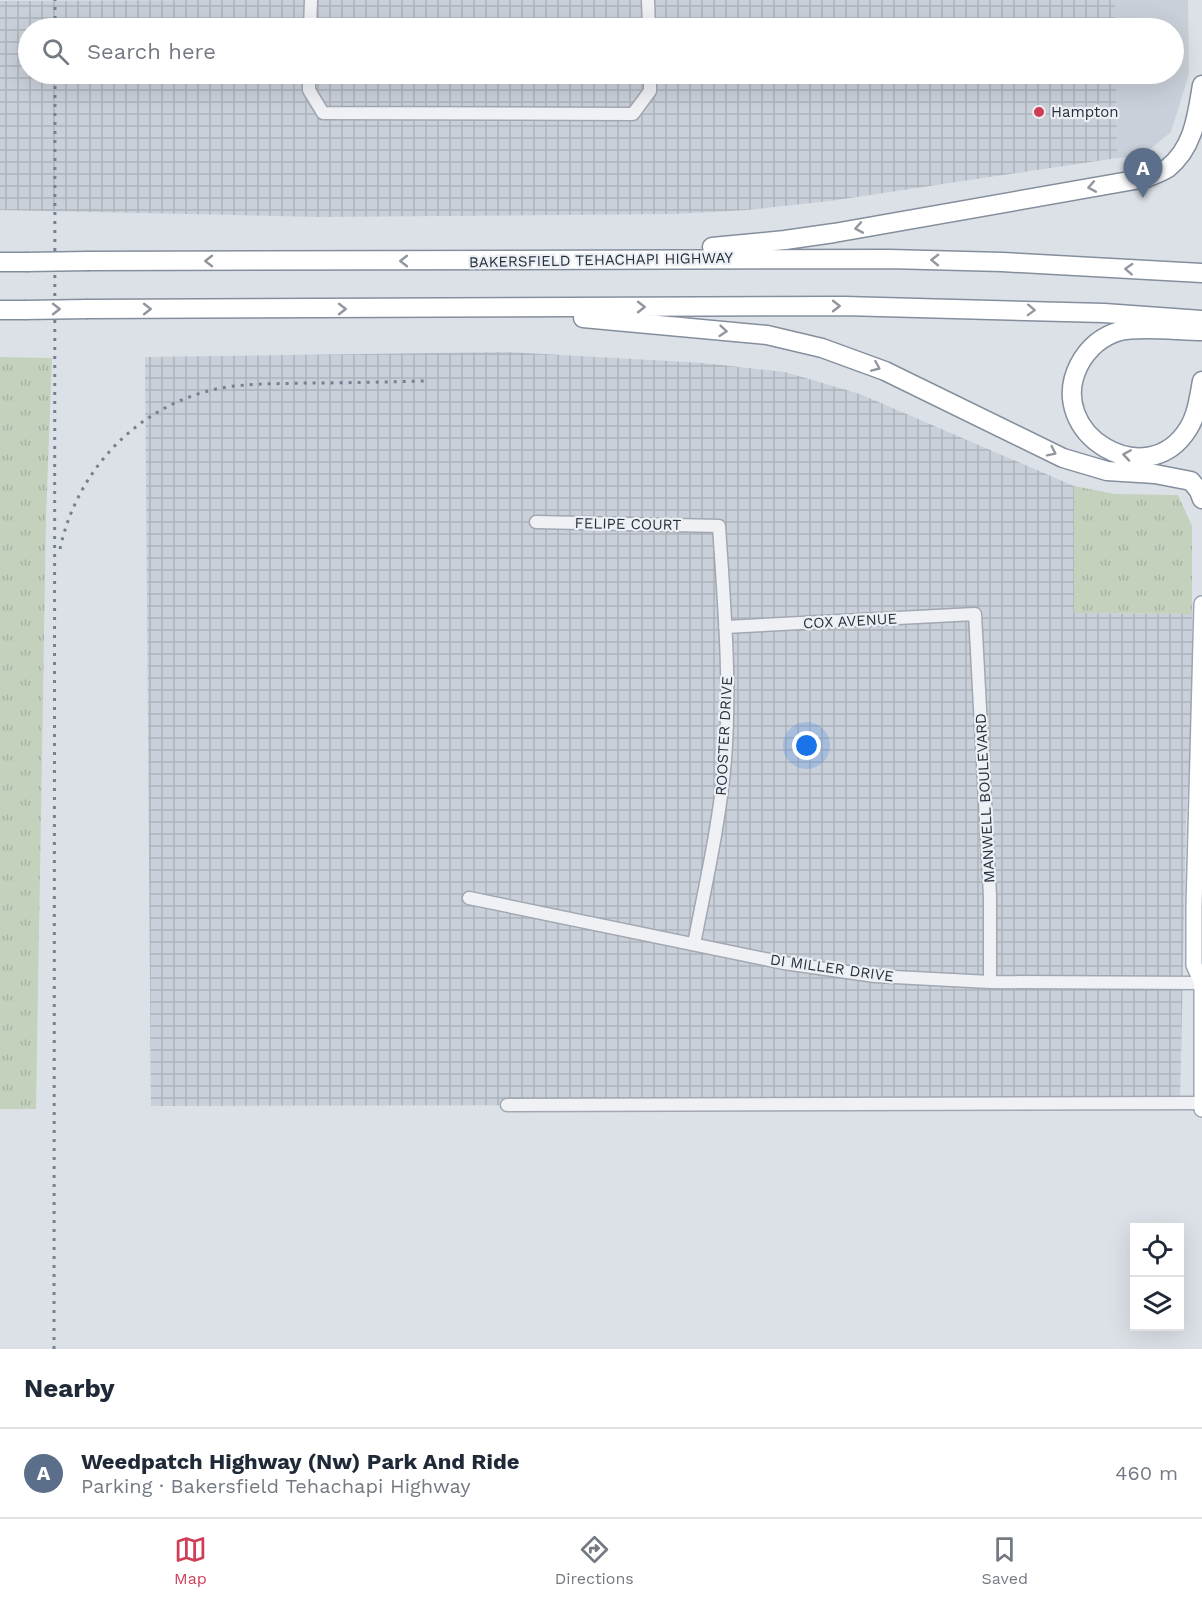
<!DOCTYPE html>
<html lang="en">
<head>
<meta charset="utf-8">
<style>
  body { margin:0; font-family:"Work Sans",sans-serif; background:#f6f6f7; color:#1f2937 }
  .controls { position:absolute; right:18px; bottom:18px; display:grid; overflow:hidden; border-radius:0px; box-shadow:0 6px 24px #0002 }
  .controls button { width:54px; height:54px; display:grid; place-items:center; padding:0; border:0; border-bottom:2px solid #e0e1e3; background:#fff; color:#1f2937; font:30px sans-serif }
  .you { position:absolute; left:807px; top:746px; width:21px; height:21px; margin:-15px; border:4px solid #fff; border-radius:50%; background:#1a73e8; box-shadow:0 0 0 9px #1a73e833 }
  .badge { display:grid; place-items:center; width:39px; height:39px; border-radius:50%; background:#cf3e57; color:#fff; font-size:20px; font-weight:700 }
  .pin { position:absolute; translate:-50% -50px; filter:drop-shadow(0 2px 3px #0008) }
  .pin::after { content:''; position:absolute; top:32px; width:21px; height:18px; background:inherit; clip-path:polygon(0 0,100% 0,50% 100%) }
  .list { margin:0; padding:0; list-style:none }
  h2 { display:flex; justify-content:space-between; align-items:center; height:78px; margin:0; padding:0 24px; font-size:26px }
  h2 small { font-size:20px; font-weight:400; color:#747a83 }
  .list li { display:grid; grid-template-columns:39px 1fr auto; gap:18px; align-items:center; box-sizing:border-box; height:90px; padding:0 24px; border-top:2px solid #e0e1e3 }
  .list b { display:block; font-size:22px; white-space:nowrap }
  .list p { margin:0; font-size:20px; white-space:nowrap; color:#747a83 }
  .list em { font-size:20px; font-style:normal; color:#747a83 }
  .icon { flex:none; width:33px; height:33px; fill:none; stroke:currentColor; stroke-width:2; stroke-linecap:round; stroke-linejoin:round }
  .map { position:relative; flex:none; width:1202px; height:1349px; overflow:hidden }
  .search { position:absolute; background:#fff; box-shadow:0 6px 24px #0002; left:18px; right:18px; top:18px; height:66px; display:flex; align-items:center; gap:15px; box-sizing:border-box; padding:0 21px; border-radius:33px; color:#747a83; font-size:22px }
  .sheet { height:168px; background:#fff }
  nav { display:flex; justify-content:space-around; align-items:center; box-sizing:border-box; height:84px; border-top:2px solid #e0e1e3; background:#fff; font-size:16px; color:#747a83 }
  nav a { display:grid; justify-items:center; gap:3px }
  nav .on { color:#cf3e57 }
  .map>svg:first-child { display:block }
</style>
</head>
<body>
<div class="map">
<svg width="1202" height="1349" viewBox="0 0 1202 1349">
  <defs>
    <pattern id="industrial-grid" width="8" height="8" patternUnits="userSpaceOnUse" patternTransform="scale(1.5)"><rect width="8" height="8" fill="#cad0d9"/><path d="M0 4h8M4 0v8" fill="none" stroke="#adb3bb"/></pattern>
    <pattern id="grass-tufts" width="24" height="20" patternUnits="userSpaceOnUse" patternTransform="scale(1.5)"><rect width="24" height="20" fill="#c3d1bd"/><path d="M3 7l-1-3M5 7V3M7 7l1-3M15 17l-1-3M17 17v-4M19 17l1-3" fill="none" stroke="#a7b4a3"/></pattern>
  </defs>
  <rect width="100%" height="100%" fill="#dce1e7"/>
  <path fill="#cad0d9" d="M1115,0H1188L1189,74L1171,132L1143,155L1117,158L1116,74H1174V28H1115Z"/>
  <path fill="url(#industrial-grid)" d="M206,0H1115V28H28V74H1116L1117,158L830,201L747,210L674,214L319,217L0,210V1Z
    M507,352L704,363L785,372L860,394L1074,486V613L1192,614V715L1186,823L1180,1104L151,1106L145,357Z"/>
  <path fill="url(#grass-tufts)" d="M0,357L52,358L46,517L36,1109H0Z
    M1074,486L1115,494L1178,495L1192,526V614L1074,613Z"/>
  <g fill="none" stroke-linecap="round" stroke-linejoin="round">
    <g stroke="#a2a8b1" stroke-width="15">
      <path id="minor" d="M648,0L649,28
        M310,28L311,0
        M309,74V90L323,113L633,114L650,91V74
        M536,522L719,526C724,603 731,681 725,759C720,821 706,882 694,944
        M725,627L975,614L990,896V982
        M469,898L784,963L875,976L990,982L1202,983
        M507,1105L1202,1103"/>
    </g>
    <g stroke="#9ca5b2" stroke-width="18">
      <path id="major" d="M1202,604L1194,907V965L1202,983V1109"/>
    </g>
    <g stroke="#848e9d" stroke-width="21">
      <path id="highway" d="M712,247L785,240L834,233L1146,178C1153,175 1162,172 1168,168C1194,147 1197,115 1202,85
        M89,261L889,259L1002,262L1202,273
        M0,262H26
        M88,309L844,306L1104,313L1202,320
        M0,310H24
        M583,318L767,335L822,348L885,371L1063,458L1107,471L1155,474L1191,481L1199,491L1202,499
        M1202,331C1180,331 1139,326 1120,331C1102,336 1088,348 1079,365C1044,434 1147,495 1188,429C1197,415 1199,397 1202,381"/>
    </g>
    <use href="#minor" stroke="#eff1f5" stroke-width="12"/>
    <use href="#major" stroke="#fff" stroke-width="15"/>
    <use href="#highway" stroke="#fff" stroke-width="18"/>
    <path stroke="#768090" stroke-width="3" stroke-dasharray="3 6" stroke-linecap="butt" d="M55,28V0
      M60,549C77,469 139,404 221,388C249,383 278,384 307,383C346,383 386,382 425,381
      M54,1349L55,74"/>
    <g stroke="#848e9d" stroke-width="21" stroke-linecap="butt">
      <path id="highway-bridge" d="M26,262L89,261
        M24,310L88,309"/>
    </g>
    <use href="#highway-bridge" stroke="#fff" stroke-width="18"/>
  </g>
  <defs><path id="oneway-chevron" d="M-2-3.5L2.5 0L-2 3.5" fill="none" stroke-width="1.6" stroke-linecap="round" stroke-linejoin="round" transform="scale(1.5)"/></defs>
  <g stroke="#92979e">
    <use href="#oneway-chevron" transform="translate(1092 187) rotate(170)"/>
    <use href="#oneway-chevron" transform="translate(859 228) rotate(170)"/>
    <use href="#oneway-chevron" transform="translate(935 260) rotate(-179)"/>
    <use href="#oneway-chevron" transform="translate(209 261) rotate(180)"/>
    <use href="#oneway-chevron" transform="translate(404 261) rotate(180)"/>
    <use href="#oneway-chevron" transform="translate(1129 269) rotate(-177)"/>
    <use href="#oneway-chevron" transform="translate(836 306)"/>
    <use href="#oneway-chevron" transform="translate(641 307)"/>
    <use href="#oneway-chevron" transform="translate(56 309)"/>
    <use href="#oneway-chevron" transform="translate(147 309)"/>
    <use href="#oneway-chevron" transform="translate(342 309)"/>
    <use href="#oneway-chevron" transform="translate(1031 310) rotate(2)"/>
    <use href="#oneway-chevron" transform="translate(723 331) rotate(5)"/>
    <use href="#oneway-chevron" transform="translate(876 367) rotate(23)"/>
    <use href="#oneway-chevron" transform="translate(1052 452) rotate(26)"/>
    <use href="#oneway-chevron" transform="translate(1127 455) rotate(-171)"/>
  </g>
  <circle fill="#cf3e57" stroke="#eceff4" stroke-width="2" cx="1039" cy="112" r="6"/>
  <g text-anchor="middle" stroke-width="4.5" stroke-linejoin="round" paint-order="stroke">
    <g font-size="15" fill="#262f3d" stroke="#eceff4" text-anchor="start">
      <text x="1051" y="117">Hampton</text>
    </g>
    <g font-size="15" fill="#262f3d" stroke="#eceff4">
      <text transform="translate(601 260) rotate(-1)" y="5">BAKERSFIELD TEHACHAPI HIGHWAY</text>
      <text transform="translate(628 524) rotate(1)" y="5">FELIPE COURT</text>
      <text transform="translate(850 621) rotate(-3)" y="5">COX AVENUE</text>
      <text transform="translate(724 736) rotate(-87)" y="5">ROOSTER DRIVE</text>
      <text transform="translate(985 798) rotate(-93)" y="5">MANWELL BOULEVARD</text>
      <text transform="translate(832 968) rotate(8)" y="5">DI MILLER DRIVE</text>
    </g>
  </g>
</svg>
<div class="controls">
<button><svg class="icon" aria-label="locate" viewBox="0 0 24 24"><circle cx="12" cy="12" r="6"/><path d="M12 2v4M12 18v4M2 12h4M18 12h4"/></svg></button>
<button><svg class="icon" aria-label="layers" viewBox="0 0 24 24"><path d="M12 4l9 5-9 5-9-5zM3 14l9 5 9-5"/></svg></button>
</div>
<div class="you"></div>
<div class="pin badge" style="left:1143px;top:198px;background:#5c6f8a">A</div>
<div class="search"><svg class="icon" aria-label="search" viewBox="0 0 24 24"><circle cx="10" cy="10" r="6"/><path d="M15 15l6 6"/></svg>Search here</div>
</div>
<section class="sheet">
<h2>Nearby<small></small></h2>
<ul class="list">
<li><span class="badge" style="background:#5c6f8a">A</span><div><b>Weedpatch Highway (Nw) Park And Ride</b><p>Parking · Bakersfield Tehachapi Highway</p></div><em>460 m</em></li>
</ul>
</section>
<nav>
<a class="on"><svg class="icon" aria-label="map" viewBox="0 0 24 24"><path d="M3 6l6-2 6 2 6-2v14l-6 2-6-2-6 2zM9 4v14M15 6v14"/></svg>Map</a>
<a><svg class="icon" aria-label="directions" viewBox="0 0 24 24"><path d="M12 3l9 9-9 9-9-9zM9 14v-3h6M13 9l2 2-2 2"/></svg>Directions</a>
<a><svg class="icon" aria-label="saved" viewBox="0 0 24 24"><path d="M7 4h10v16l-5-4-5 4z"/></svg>Saved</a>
</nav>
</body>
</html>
